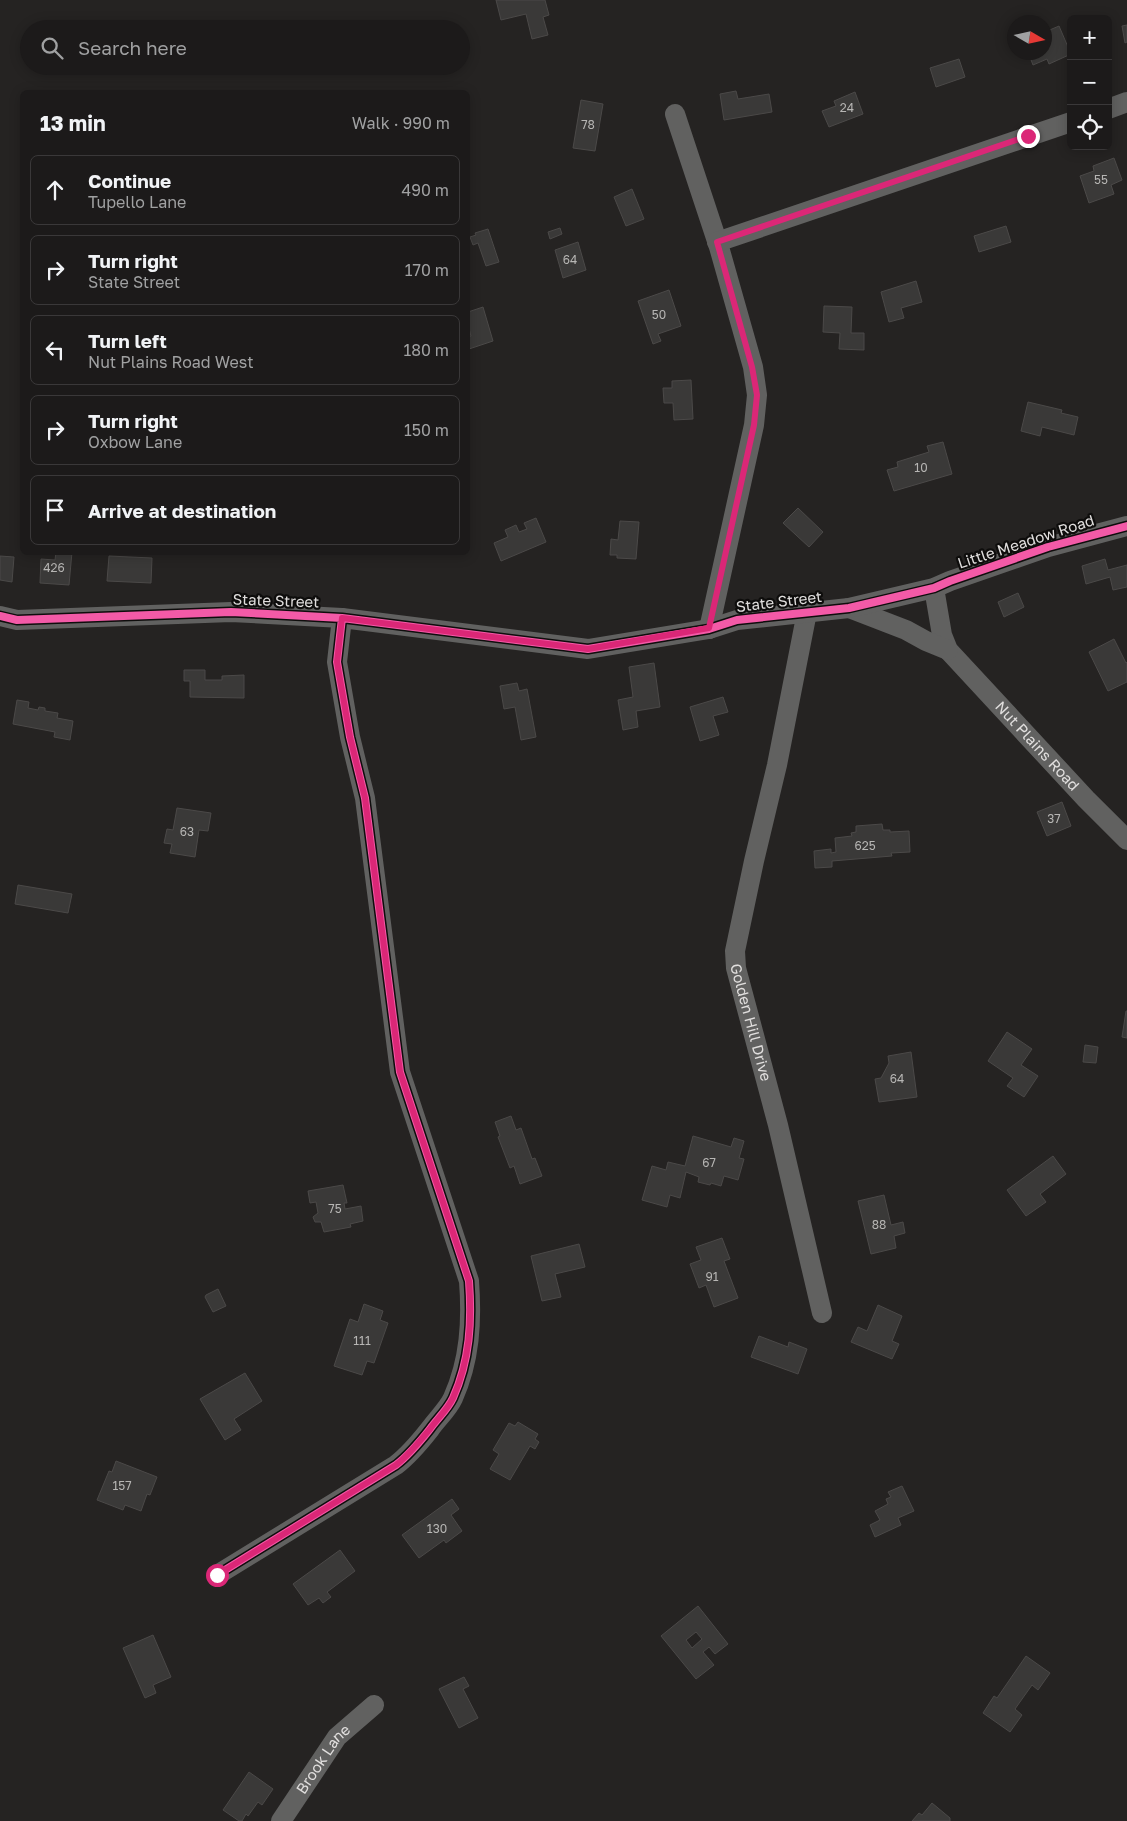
<!DOCTYPE html>
<html lang="en">
<head>
<meta charset="utf-8">
<style>
  body { margin:0; font-family:"Golos Text",sans-serif; background:#292727; color:#f1f3f6 }
  .controls { position:absolute; right:15px; top:15px; display:grid; overflow:hidden; border-radius:8px; box-shadow:0 2px 12px #0003 }
  .controls button { width:45px; height:45px; display:grid; place-items:center; padding:0; border:0; border-bottom:1px solid #3a3839; background:#1c1a1a; color:#f1f3f6; font:25px sans-serif }
  .compass { position:absolute; left:1007px; top:15px; width:45px; height:45px; border-radius:50%; background:#1c1a1a; box-shadow:0 2px 12px #0003; rotate:99deg }
  .stop { position:absolute; width:15px; height:15px; margin:-11px; border:4px solid #db2777; border-radius:50%; background:#fff }
  .stop.end { background:#db2777; border-color:#fff; box-shadow:0 1px 5px #0008 }
  .list { margin:0; padding:0; list-style:none }
  h2 { display:flex; justify-content:space-between; align-items:center; height:65px; margin:0; padding:0 20px; font-size:21px }
  h2 small { font-size:16px; font-weight:400; color:#a0a1a2 }
  .list li { display:grid; grid-template-columns:32px 1fr auto; gap:15px; align-items:center; box-sizing:border-box; height:70px; margin:0 10px 10px; padding:0 10px; border:1px solid #3a3839; border-radius:8px }
  .list b { display:block; font-size:19px; white-space:nowrap }
  .list p { margin:0; font-size:16px; white-space:nowrap; color:#a0a1a2 }
  .list em { font-size:16px; font-style:normal; color:#a0a1a2 }
  .icon { flex:none; width:28px; height:28px; fill:none; stroke:currentColor; stroke-width:2; stroke-linecap:round; stroke-linejoin:round }
  .map { position:relative; flex:none; width:1127px; height:1821px; overflow:hidden }
  .search { position:absolute; background:#1c1a1a; box-shadow:0 2px 12px #0003; left:20px; top:20px; width:450px; height:55px; display:flex; align-items:center; gap:12px; box-sizing:border-box; padding:0 18px; border-radius:28px; color:#a0a1a2; font-size:19px }
  .panel { position:absolute; background:#1c1a1a; box-shadow:0 2px 12px #0003; left:20px; top:90px; width:450px; height:465px; border-radius:8px }
  .map>svg:first-child { display:block }
</style>
</head>
<body>
<div class="map">
<svg width="1127" height="1821" viewBox="0 0 1127 1821">
  <rect width="100%" height="100%" fill="#252322"/>
  <path fill="#3a3938" stroke="#4b4948" fill-rule="evenodd" d="M496,0H545L549,15L543,17L548,35L532,39L526,14L501,20Z
    M1127,25V42L1125,43L1122,26Z
    M1059,26L1071,54L1049,64L1047,59L1033,65L1028,52H1044V39L1047,38L1045,32Z
    M959,59L965,77L936,87L930,68Z
    M736,91L738,99L769,94L772,112L724,120L720,94Z
    M855,92L863,114L829,127L822,111L836,106L834,101Z
    M581,100L603,104L595,151L573,148Z
    M1114,158L1122,180L1111,185L1114,194L1089,203L1080,176L1094,171L1093,166Z
    M632,189L644,219L626,226L614,197Z
    M1006,226L1011,242L979,252L974,236Z
    M560,228L562,234L550,239L548,232Z
    M488,229L499,262L486,266L478,243L473,245L470,237L476,235L475,233Z
    M578,242L586,270L563,278L555,250Z
    M916,281L922,302L901,308L904,318L889,322L881,292Z
    M669,290L681,326L658,334L661,341L653,344L638,301Z
    M824,306L852,307L851,333H864V350L839,349L840,333L823,332Z
    M483,307L493,341L469,349L468,337L471,336L468,325V312Z
    M691,380L693,419L674,420L673,403H664L663,388H672V381Z
    M1028,402L1062,410L1061,413L1078,417L1074,435L1042,427L1040,436L1021,431Z
    M943,442L952,474L894,491L887,470L898,467L897,462L929,452L927,446Z
    M798,508L823,532L809,547L783,523Z
    M536,518L546,542L501,561L494,543L508,537L505,530L516,525L519,532L527,529L524,523Z
    M620,521L639,522L636,559L617,558V555H610L611,539L618,540Z
    M56,552H72L69,585L40,583L41,559L55,560Z
    M0,556L14,557L12,582L0,580Z
    M109,556L152,558L151,583L107,581Z
    M1105,559L1108,570L1127,565V587L1113,590L1110,577L1086,584L1082,566Z
    M1018,593L1024,607L1004,617L998,602Z
    M1114,639L1126,663L1127,662V682L1108,691L1089,652Z
    M654,663L660,707L636,711L638,727L623,730L618,700L633,697L629,667Z
    M184,670H205V680H222V676L244,675V698L190,697V681H184Z
    M517,683L519,691L527,689L536,737L521,740L515,707L504,709L500,686Z
    M723,697L728,712L713,716L719,735L700,741L690,707Z
    M17,700L29,702L28,708L38,710L39,707L45,708V711L58,713L57,718L73,721L70,740L54,737L55,732L13,724Z
    M1062,802L1071,826L1047,836L1037,812Z
    M177,808L211,813L208,831L199,830L195,857L170,853L172,844L164,843L167,829L173,830Z
    M882,824L883,830H890V832L909,831L910,852L891,853L892,856L832,861V867L815,868L814,851L831,849V853L836,852L835,838L852,836L851,833L856,832V826Z
    M18,885L72,894L68,913L15,904Z
    M1126,1011H1127V1038L1122,1037Z
    M1007,1032L1032,1049L1021,1065L1038,1076L1024,1097L1007,1086L1013,1078L988,1061Z
    M1085,1045L1098,1047L1096,1063L1083,1062Z
    M911,1052L917,1097L879,1102L875,1079L881,1078L889,1063L888,1056Z
    M511,1116L516,1130L521,1128L532,1159L535,1158L542,1176L520,1184L514,1166L510,1168L498,1137L500,1136L495,1122Z
    M693,1136L731,1147L734,1138L744,1141L739,1158L744,1159L738,1180L724,1176L721,1186L711,1183L710,1185L698,1182L699,1177L686,1172L680,1198L670,1195L667,1207L642,1200L652,1166L666,1170L668,1162L685,1166Z
    M1053,1156L1066,1174L1040,1194L1046,1202L1026,1216L1007,1190Z
    M343,1185L347,1203H344L345,1209L361,1206L363,1221L350,1224L351,1227L324,1232L321,1222H315L313,1217L318,1213L316,1202L310,1203L308,1191Z
    M884,1195L891,1225L903,1222L905,1233L894,1236L896,1248L871,1254L858,1201Z
    M722,1238L730,1259L724,1261L738,1298L714,1307L706,1285L699,1288L690,1264L701,1260L696,1247Z
    M579,1244L585,1267L555,1274L561,1297L542,1301L531,1256Z
    M218,1289L226,1306L213,1312L205,1297L206,1295Z
    M364,1304L383,1311L380,1320L388,1323L374,1363L367,1361L362,1375L334,1366L350,1319L358,1322Z
    M878,1305L902,1316L892,1341L899,1344L892,1359L851,1342L858,1327L867,1331Z
    M759,1336L788,1347L789,1342L807,1349L798,1374L751,1357Z
    M245,1373L262,1401L234,1419L241,1430L225,1440L200,1399Z
    M518,1422L538,1434L535,1439L539,1442L535,1449L530,1446L510,1480L490,1469L499,1454L493,1450L509,1423L515,1426Z
    M116,1461L157,1477L150,1495L147,1494L141,1511L125,1505L123,1510L97,1500L109,1471L112,1472Z
    M902,1486L914,1511L898,1518L901,1525L875,1537L870,1525L880,1520L875,1511L888,1504L886,1499L891,1497L888,1492Z
    M452,1499L459,1509L451,1515L462,1531L446,1543L444,1540L419,1558L402,1535Z
    M340,1550L355,1571L327,1592L331,1597L323,1603L319,1598L308,1605L293,1584Z
    M698,1606L728,1644L715,1654L709,1647L703,1652L714,1665L696,1679L661,1636ZM696,1632L702,1639L692,1648L686,1640Z
    M153,1635L171,1677L153,1685L156,1693L145,1698L123,1648Z
    M1026,1656L1050,1673L1038,1690L1032,1685L1015,1709L1022,1715L1010,1732L983,1713L994,1696L997,1698Z
    M464,1677L469,1686L463,1689L478,1718L459,1728L439,1689Z
    M249,1772L273,1789L262,1805L258,1802L248,1816L246,1814L242,1821H239L223,1810Z
    M932,1803L950,1818V1821H912L919,1813L922,1815Z"/>
  <g fill="none" stroke-linecap="round" stroke-linejoin="round">
    <g stroke="#616160" stroke-width="20">
      <path d="M1108,109L1127,102"/>
      <path d="M675,114L719,247L753,367L757,395L754,425L709,629"/>
      <path d="M717,242L1071,122"/>
      <path id="s1" d="M934,588L942,635L948,650L1086,799L1127,840"/>
      <path d="M849,608L906,630L926,641L948,650"/>
      <path id="s2" d="M807,612L777,765L754,861L735,951L736,968L778,1125L822,1313"/>
      <path d="M0,616L17,620L231,612L342,618L588,649L709,629L737,620L849,608L934,588L950,581L1048,547L1127,526"/>
      <path d="M217,1575L396,1465C409,1455 419,1443 430,1429C437,1419 448,1409 453,1398C470,1360 472,1321 469,1281L400,1072L365,798L350,737L337,662L342,618"/>
      <path id="s3" d="M281,1821L337,1737L374,1705"/>
    </g>
    <g stroke="#0e0d0c" stroke-width="11">
      <path id="cycleway" d="M0,616L17,620L231,612L342,618L588,649L709,629L737,620L849,608L934,588L950,581L1048,547L1127,526
        M217,1575L396,1465C409,1455 419,1443 430,1429C437,1419 448,1409 453,1398C470,1360 472,1321 469,1281L400,1072L365,798L350,737L337,662L342,618"/>
    </g>
    <use href="#cycleway" stroke="#f35aa7" stroke-width="8"/>
  </g>
  <g fill="none" stroke-linecap="round" stroke-linejoin="round">
    <path stroke="#db2777" stroke-width="6" d="M217,1575L396,1465C409,1455 419,1442 430,1429C437,1419 448,1409 453,1398C470,1360 472,1321 469,1281L400,1072L365,798L350,737L337,662L342,618L588,649L709,628L754,425L757,395L752,367L717,242L1028,136"/>
  </g>
  <g text-anchor="middle" stroke-width="4.5" stroke-linejoin="round" paint-order="stroke">
    <g font-size="12" fill="#b7b6b4">
      <text x="847" y="112">24</text>
      <text x="588" y="129">78</text>
      <text x="1101" y="184">55</text>
      <text x="570" y="264">64</text>
      <text x="659" y="319">50</text>
      <text x="921" y="472">10</text>
      <text x="54" y="572">426</text>
      <text x="1054" y="823">37</text>
      <text x="187" y="836">63</text>
      <text x="865" y="850">625</text>
      <text x="897" y="1083">64</text>
      <text x="709" y="1167">67</text>
      <text x="335" y="1213">75</text>
      <text x="879" y="1229">88</text>
      <text x="712" y="1281">91</text>
      <text x="362" y="1345">111</text>
      <text x="122" y="1490">157</text>
      <text x="437" y="1533">130</text>
    </g>
    <g font-size="15" fill="#e1dfde" stroke="#0e0d0c">
      <text transform="translate(1026 542) rotate(-18)" y="5">Little Meadow Road</text>
      <text transform="translate(276 601) rotate(2)" y="5">State Street</text>
      <text transform="translate(779 602) rotate(-7)" y="5">State Street</text>
      <text dy="5" stroke="none"><textPath href="#s1" startOffset="195">Nut Plains Road</textPath></text>
      <text dy="5" stroke="none"><textPath href="#s2" startOffset="420">Golden Hill Drive</textPath></text>
      <text dy="5" stroke="none"><textPath href="#s3" startOffset="75">Brook Lane</textPath></text>
    </g>
  </g>
</svg>
<div class="controls">
<button>+</button>
<button>−</button>
<button><svg class="icon" aria-label="locate" viewBox="0 0 24 24"><circle cx="12" cy="12" r="6"/><path d="M12 2v4M12 18v4M2 12h4M18 12h4"/></svg></button>
</div>
<svg class="compass" viewBox="-18 -18 36 36"><path d="M0-13l5 13h-10z" fill="#e53935"/><path d="M0 13l5-13h-10z" fill="#a0a1a2"/></svg>
<div class="stop" style="left:217px;top:1575px"></div>
<div class="stop end" style="left:1028px;top:136px"></div>
<div class="search"><svg class="icon" aria-label="search" viewBox="0 0 24 24"><circle cx="10" cy="10" r="6"/><path d="M15 15l6 6"/></svg>Search here</div>
<section class="panel">
<h2>13 min<small>Walk · 990 m</small></h2>
<ul class="list">
<li><svg class="icon" aria-label="ahead" viewBox="0 0 24 24"><path d="M12 20V5M6 11l6-6 6 6"/></svg><div><b>Continue</b><p>Tupello Lane</p></div><em>490 m</em></li>
<li><svg class="icon" aria-label="right" viewBox="0 0 24 24"><path d="M7 20v-9h11M14 6l5 5-5 5"/></svg><div><b>Turn right</b><p>State Street</p></div><em>170 m</em></li>
<li><svg class="icon" aria-label="left" viewBox="0 0 24 24"><path d="M17 20v-9H6M10 6l-5 5 5 5"/></svg><div><b>Turn left</b><p>Nut Plains Road West</p></div><em>180 m</em></li>
<li><svg class="icon" aria-label="right" viewBox="0 0 24 24"><path d="M7 20v-9h11M14 6l5 5-5 5"/></svg><div><b>Turn right</b><p>Oxbow Lane</p></div><em>150 m</em></li>
<li><svg class="icon" aria-label="arrive" viewBox="0 0 24 24"><path d="M6 21V4h12l-3 4 3 4H6"/></svg><div><b>Arrive at destination</b></div></li>
</ul>
</section>
</div>
</body>
</html>
